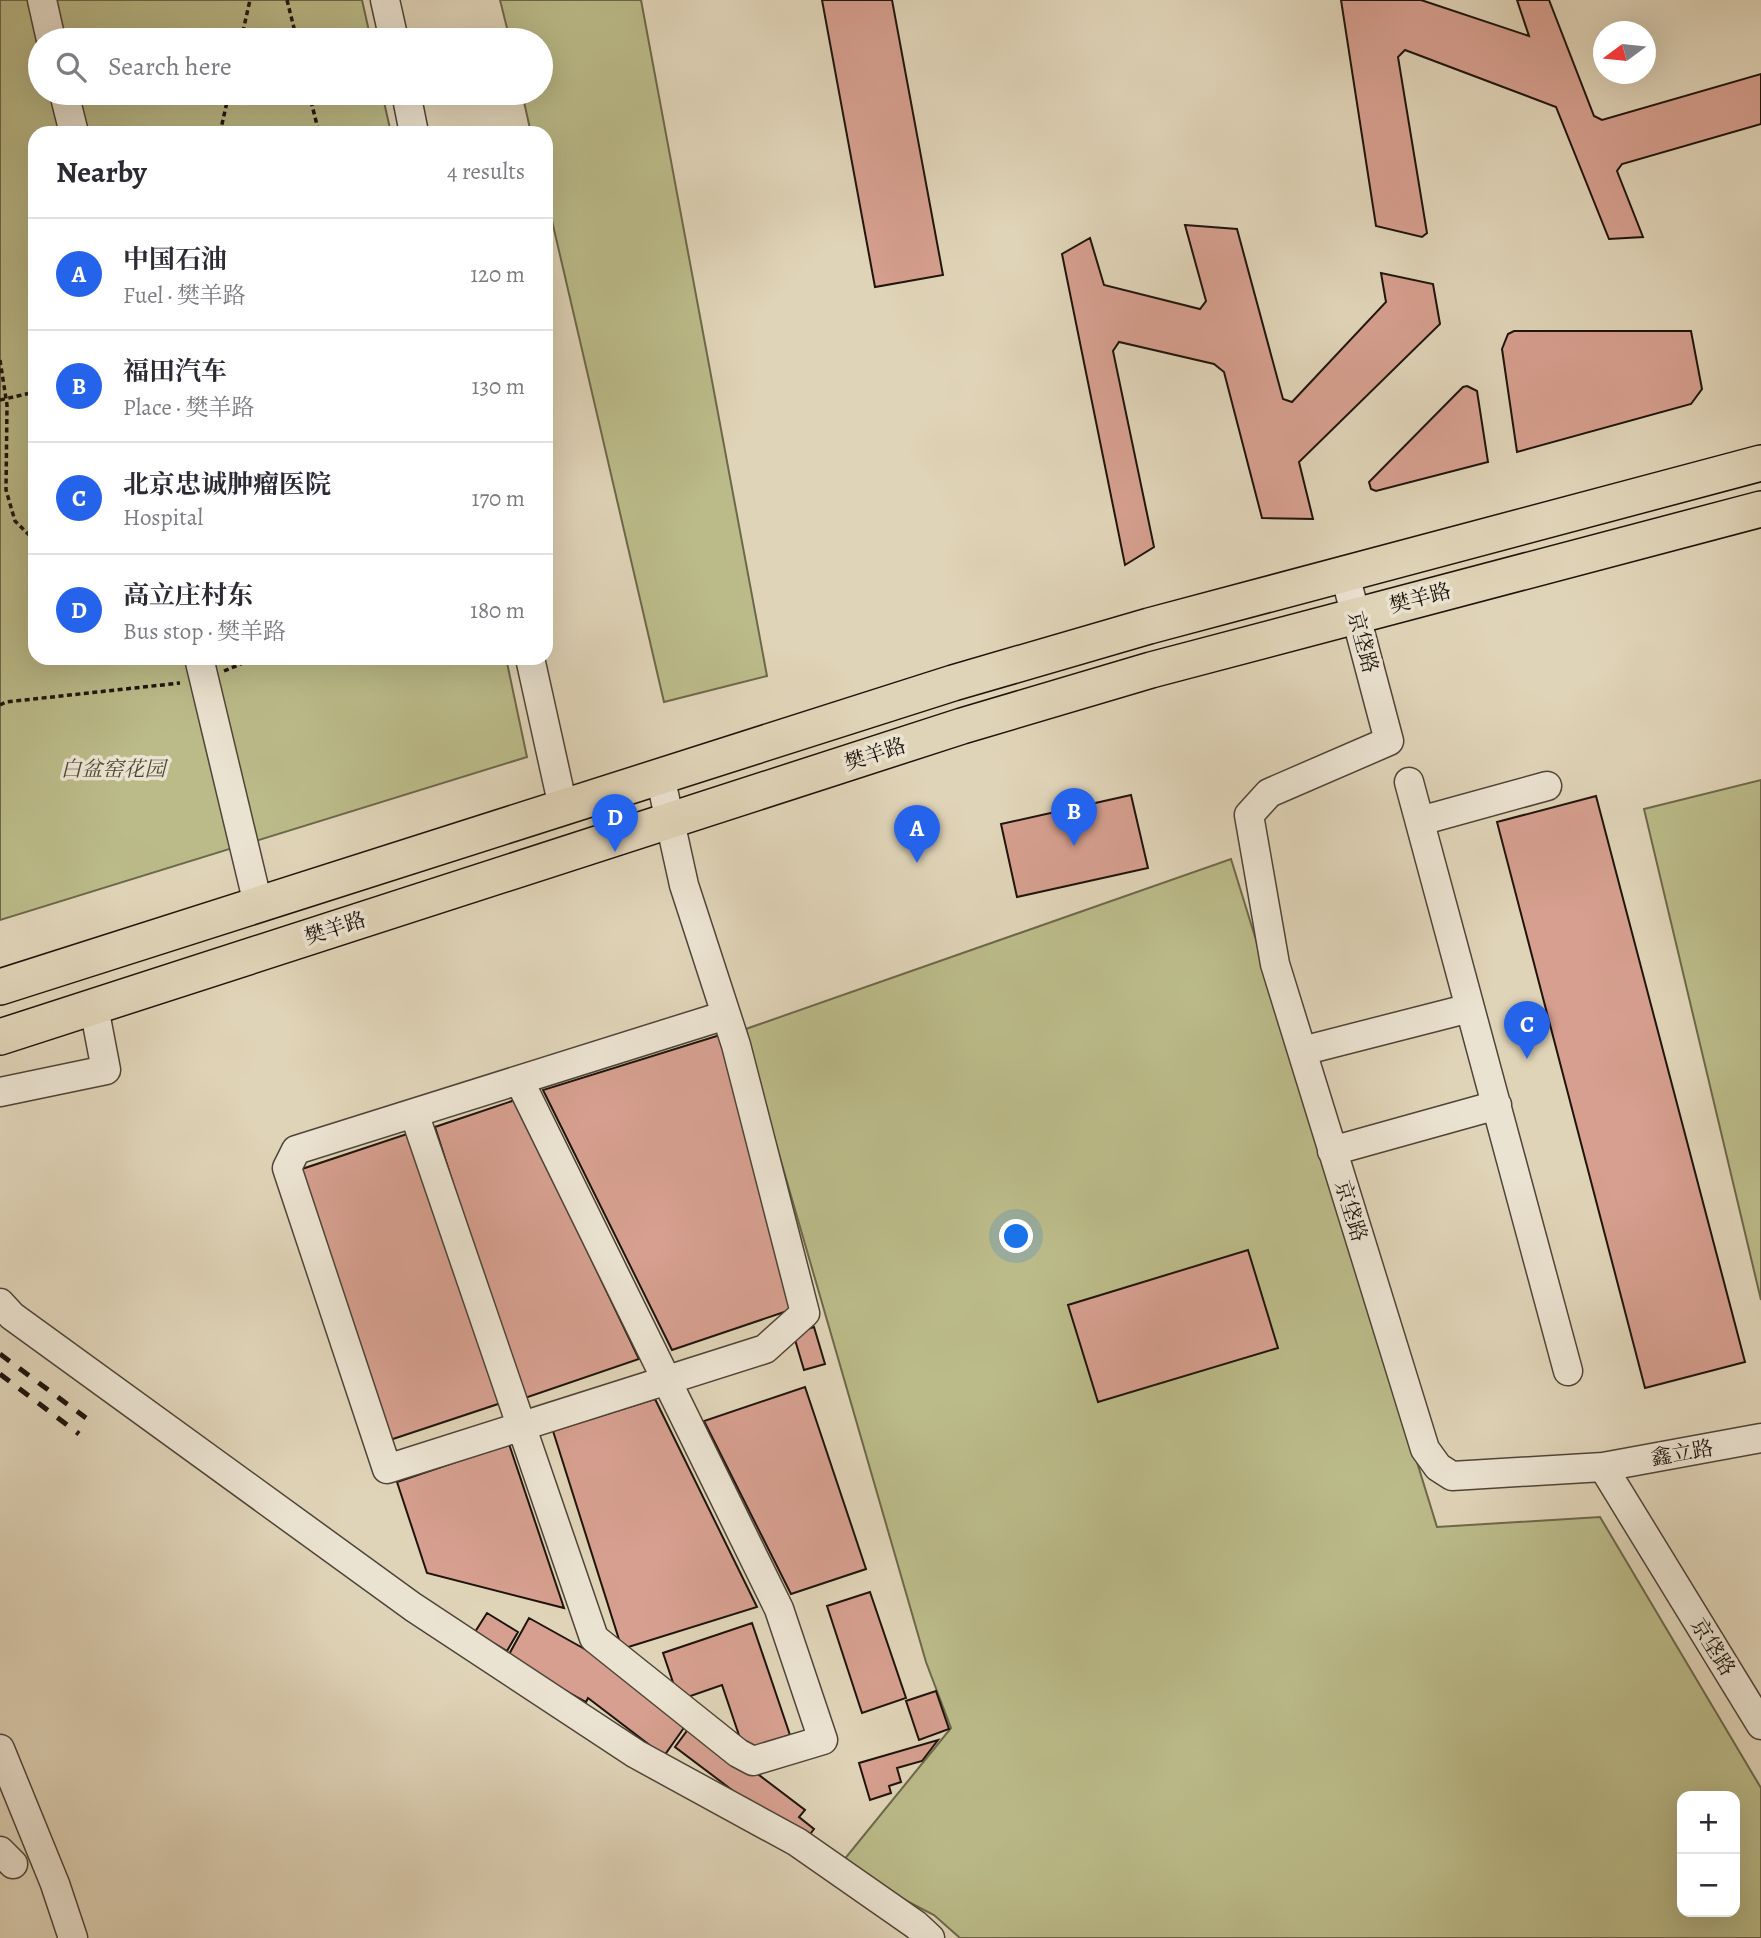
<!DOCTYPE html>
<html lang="en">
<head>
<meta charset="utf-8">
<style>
  body { margin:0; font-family:Alegreya,"Noto Serif SC",serif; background:#f2f2f3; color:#2b2b33 }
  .controls { position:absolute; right:21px; bottom:21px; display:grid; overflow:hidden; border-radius:14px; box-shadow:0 7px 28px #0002 }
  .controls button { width:63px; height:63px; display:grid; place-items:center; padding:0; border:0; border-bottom:2px solid #e1e1e2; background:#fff; color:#2b2b33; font:35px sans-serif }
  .compass { position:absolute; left:1593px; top:21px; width:63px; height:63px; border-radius:50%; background:#fff; box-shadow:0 7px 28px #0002; rotate:255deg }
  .you { position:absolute; left:1017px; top:1237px; width:24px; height:24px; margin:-18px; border:5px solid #fff; border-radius:50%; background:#1a73e8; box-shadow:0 0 0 10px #1a73e833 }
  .badge { display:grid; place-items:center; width:46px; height:46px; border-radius:50%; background:#2563eb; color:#fff; font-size:23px; font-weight:700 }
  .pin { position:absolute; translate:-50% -58px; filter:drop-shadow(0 2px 4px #0008) }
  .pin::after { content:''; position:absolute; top:37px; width:24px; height:21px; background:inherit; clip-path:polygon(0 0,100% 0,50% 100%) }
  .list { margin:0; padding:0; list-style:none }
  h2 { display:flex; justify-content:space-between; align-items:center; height:91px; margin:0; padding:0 28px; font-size:30px }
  h2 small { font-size:23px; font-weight:400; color:#7c7c81 }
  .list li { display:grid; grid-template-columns:46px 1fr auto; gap:21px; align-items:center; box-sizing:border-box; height:112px; padding:0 28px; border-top:2px solid #e1e1e2 }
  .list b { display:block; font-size:26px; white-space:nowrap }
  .list p { margin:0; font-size:23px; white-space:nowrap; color:#7c7c81 }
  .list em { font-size:23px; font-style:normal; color:#7c7c81 }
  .icon { flex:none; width:38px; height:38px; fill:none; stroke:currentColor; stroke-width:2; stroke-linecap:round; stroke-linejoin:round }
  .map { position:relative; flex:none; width:1761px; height:1938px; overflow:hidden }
  .search { position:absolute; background:#fff; box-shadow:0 7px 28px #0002; left:28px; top:28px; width:525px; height:77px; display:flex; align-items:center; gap:18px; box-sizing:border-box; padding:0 24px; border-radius:38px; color:#7c7c81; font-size:26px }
  .panel { position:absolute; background:#fff; box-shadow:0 7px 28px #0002; left:28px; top:126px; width:525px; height:539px; border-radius:21px }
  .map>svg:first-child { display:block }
</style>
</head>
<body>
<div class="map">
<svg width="1761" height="1938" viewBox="0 0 1761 1938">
  <rect width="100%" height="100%" fill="#e0d4b8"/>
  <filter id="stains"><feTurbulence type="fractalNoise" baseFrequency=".00286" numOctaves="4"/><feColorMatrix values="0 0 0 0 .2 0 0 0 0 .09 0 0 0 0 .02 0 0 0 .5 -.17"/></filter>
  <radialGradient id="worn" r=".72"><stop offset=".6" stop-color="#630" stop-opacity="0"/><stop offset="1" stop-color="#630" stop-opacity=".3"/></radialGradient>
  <path fill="#bbbb89" stroke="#6c684a" stroke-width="2" fill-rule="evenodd" d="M0,0H362L371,40H40V93H382L391,133H35V658H506L527,757L0,920Z
    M500,0H641L767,676L664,702L546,195V133H531L522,93H541V40H510Z
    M1761,780V1300L1644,809Z
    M1231,859L1437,1527L1600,1517L1761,1788V1938H960L934,1915L839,1866L951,1728L926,1662L743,1030ZM1682,1796H1735V1912H1682Z"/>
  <path fill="#d69f8f" stroke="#1e140c" stroke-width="2" d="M822,0H892L943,275L875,287Z
    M1341,0H1421L1529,36L1517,0H1549L1594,116L1602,120L1761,74V124L1622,164L1617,171L1643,237L1609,239L1556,107L1405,50L1398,57L1427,233L1422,237L1376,226Z
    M1185,225L1237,229L1283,399L1292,402L1386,302L1381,273L1433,284L1440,324L1299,462L1313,519L1262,518L1224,372L1214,364L1119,342L1113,351L1154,547L1125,565L1062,254L1090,238L1104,285L1200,309L1206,301Z
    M1514,331H1691L1702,389L1691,404L1517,452L1502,349L1508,334Z
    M1467,386L1477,391L1488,462L1376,491L1371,489L1369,482L1463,387Z
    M1131,795L1148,868L1017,897L1001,824Z
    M1596,796L1745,1362L1645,1388L1497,822Z
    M720,1035L799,1307L672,1350L543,1090Z
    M515,1100L639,1359L522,1399L435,1127Z
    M410,1133L501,1403L390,1440L299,1170Z
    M1248,1250L1278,1348L1098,1402L1068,1305Z
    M814,1327L825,1364L804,1370L793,1333Z
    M805,1387L866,1569L791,1594L704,1421Z
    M655,1399L757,1607L622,1649L553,1431Z
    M509,1444L564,1608L427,1573L397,1482Z
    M870,1592L906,1698L862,1713L827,1606Z
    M487,1613L518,1632L507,1651L475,1632Z
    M529,1618L608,1662L688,1722L664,1756L588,1698L586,1702L507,1658Z
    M752,1623L790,1735L744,1750L722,1685L679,1700L663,1653Z
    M936,1691L949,1729L919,1740L906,1701Z
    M692,1724L805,1810L799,1817L814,1829L805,1841L740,1796L675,1747Z
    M938,1740L922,1761L897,1768L901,1782L889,1786L891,1793L870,1800L859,1763Z"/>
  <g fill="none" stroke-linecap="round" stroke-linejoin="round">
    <g stroke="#4e4437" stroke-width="31">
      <path id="minor" d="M42,0L51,40
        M385,0L394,40
        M64,93L74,133
        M406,93L414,133
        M1345,575L1389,741L1269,793L1249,815L1275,964L1425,1449L1438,1467L1452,1476L1603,1467L1761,1438
        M199,658L258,904
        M530,658L563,807
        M660,776L684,885L736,1045L805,1313L765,1349L387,1469L287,1168L296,1150L726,1015
        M1409,782L1568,1371
        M1420,821L1547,786
        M1302,1051L1470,1008
        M0,1092L106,1070L97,1023L92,1007
        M414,1113L594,1638L738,1753L753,1761L823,1740L779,1609L519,1080
        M1332,1151L1497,1105
        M0,1303L12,1316L413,1607L636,1754L797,1842L916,1925L930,1938
        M1603,1467L1761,1725
        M0,1749L55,1884L73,1938
        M0,1851L13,1864"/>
    </g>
    <g stroke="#1e140c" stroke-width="38">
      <path id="major" d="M0,987L953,683L1149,626L1761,463
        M0,1037L962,726L1151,670L1761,509"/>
    </g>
    <path stroke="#1e140c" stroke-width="3.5" stroke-dasharray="5 3.5" stroke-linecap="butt" d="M287,0L297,40
      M241,40L250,0
      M309,93L319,133
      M220,133L229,93
      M0,360L7,405L6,490L15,521L35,541
      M0,400L35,392
      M224,671L255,658
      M0,705L6,702L180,683"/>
    <use href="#minor" stroke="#ebe3d1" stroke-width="28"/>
    <use href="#major" stroke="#e0d4b8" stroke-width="35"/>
    <path stroke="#1e140c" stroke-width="5" stroke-dasharray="12 12" stroke-linecap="butt" d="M0,1354L86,1418
      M0,1374L79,1434"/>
  </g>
  <g text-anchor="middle" stroke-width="7" stroke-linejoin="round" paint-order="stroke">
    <g font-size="21" fill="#1e140c" stroke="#ebe3d1">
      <text transform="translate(1420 598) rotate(-15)" y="7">樊羊路</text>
      <text transform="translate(1363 642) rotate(75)" y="7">京垡路</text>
      <text transform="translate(875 754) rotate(-18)" y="7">樊羊路</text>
      <text transform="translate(335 928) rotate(-18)" y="7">樊羊路</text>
      <text transform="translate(1351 1211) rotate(73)" y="7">京垡路</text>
      <text transform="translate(1682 1453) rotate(-10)" y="7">鑫立路</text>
      <text transform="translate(1713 1647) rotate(58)" y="7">京垡路</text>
    </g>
    <g font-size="21" font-style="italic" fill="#4d4632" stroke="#ebe3d1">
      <text x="113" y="776">白盆窑花园</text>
    </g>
  </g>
  <rect width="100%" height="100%" filter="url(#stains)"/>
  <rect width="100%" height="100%" fill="url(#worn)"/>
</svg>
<div class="controls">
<button>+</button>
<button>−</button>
</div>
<svg class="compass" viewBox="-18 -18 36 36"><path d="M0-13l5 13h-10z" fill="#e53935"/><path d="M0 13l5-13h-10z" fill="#7c7c81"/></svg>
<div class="you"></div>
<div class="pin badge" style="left:917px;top:863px">A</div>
<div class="pin badge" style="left:1074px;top:846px">B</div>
<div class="pin badge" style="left:1527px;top:1059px">C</div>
<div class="pin badge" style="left:615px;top:852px">D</div>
<div class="search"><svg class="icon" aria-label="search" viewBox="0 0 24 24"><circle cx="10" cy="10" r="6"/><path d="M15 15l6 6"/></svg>Search here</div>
<section class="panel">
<h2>Nearby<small>4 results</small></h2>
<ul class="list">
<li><span class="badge">A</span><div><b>中国石油</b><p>Fuel · 樊羊路</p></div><em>120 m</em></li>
<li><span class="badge">B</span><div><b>福田汽车</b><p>Place · 樊羊路</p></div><em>130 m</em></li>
<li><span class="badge">C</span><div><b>北京忠诚肿瘤医院</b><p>Hospital</p></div><em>170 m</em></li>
<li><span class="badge">D</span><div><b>高立庄村东</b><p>Bus stop · 樊羊路</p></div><em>180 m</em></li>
</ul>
</section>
</div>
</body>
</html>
